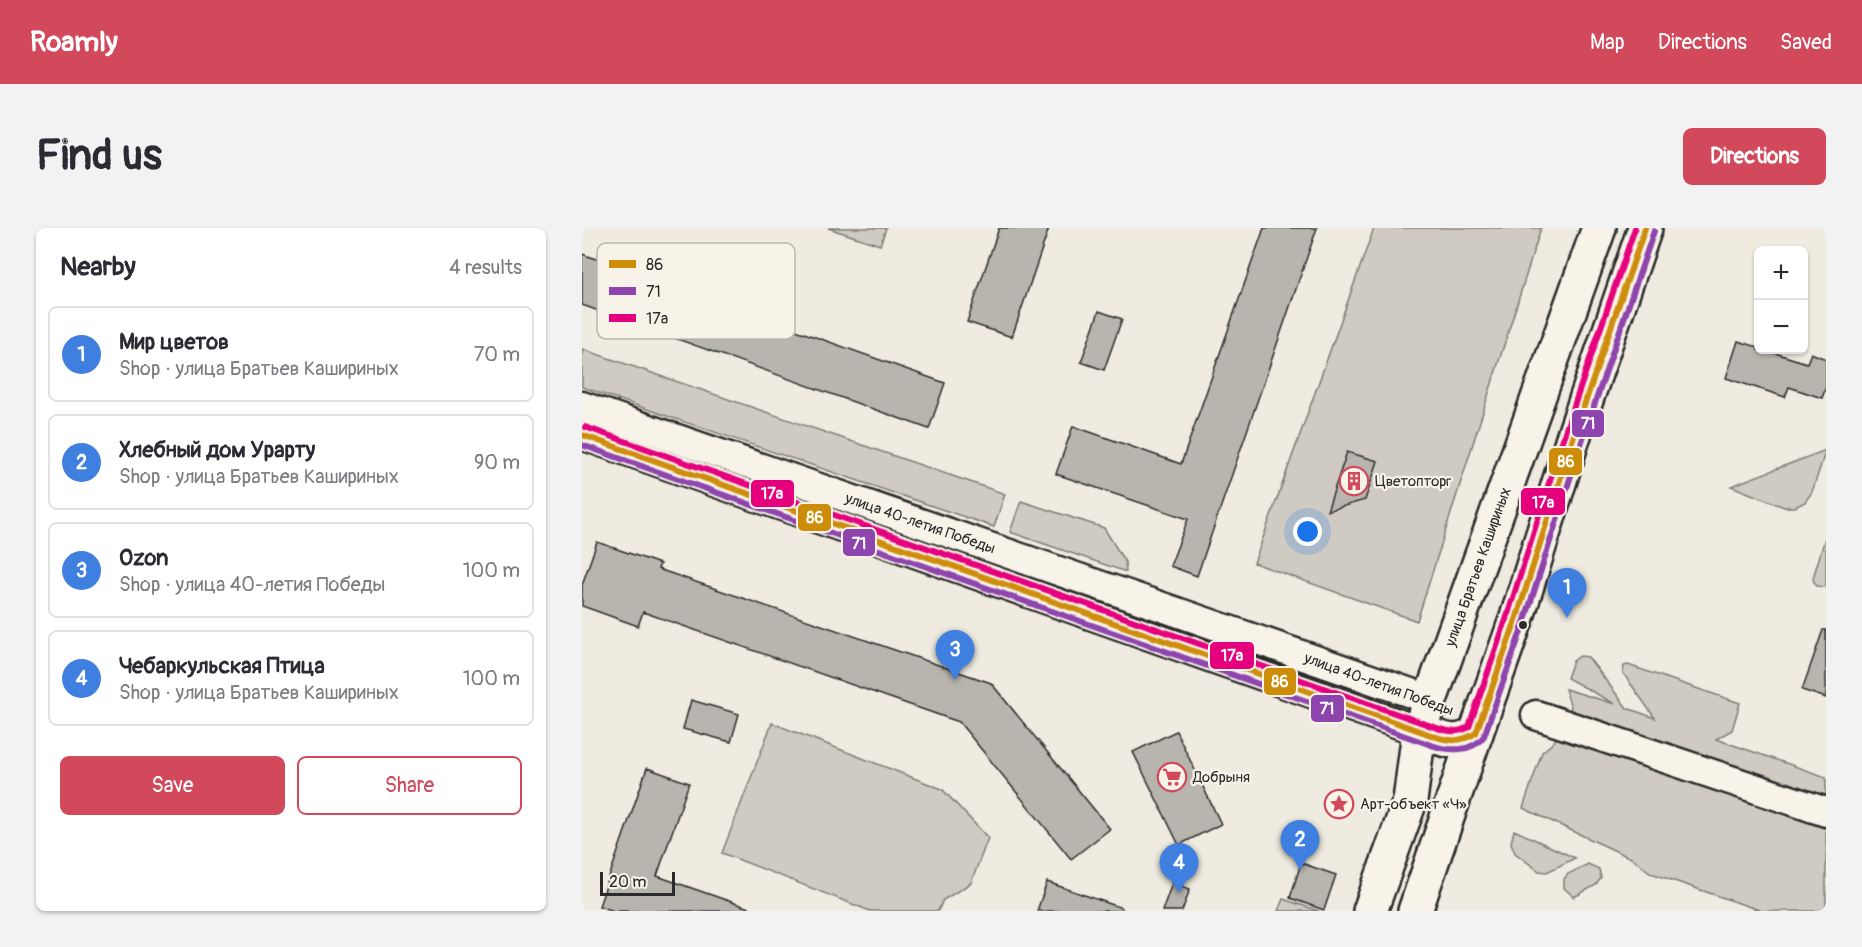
<!DOCTYPE html>
<html lang="en">
<head>
<meta charset="utf-8">
<style>
  body { margin:0; font-family:Pangolin,sans-serif; background:#f2f2f3; color:#2b2b33 }
  .controls { position:absolute; right:18px; top:18px; display:grid; overflow:hidden; border-radius:9px; box-shadow:0 2px 4px #0004 }
  .controls button { width:54px; height:54px; display:grid; place-items:center; padding:0; border:0; border-bottom:2px solid #e1e1e2; background:#fff; color:#2b2b33; font:30px sans-serif }
  .scale { position:absolute; left:18px; bottom:15px; width:75px; box-sizing:border-box; padding-left:6px; border:3px solid #2b2b2b; border-top:0; font-size:16px; line-height:21px; white-space:nowrap; color:#2b2b2b; -webkit-text-stroke:4px #f7f3e8; paint-order:stroke }
  .you { position:absolute; left:726px; top:304px; width:21px; height:21px; margin:-15px; border:4px solid #fff; border-radius:50%; background:#1a73e8; box-shadow:0 0 0 9px #1a73e833 }
  .badge { display:grid; place-items:center; width:39px; height:39px; border-radius:50%; background:#d1495b; color:#fff; font-size:20px; font-weight:700 }
  .pin { position:absolute; translate:-50% -50px; filter:drop-shadow(0 2px 3px #0008) }
  .pin::after { content:''; position:absolute; top:32px; width:21px; height:18px; background:inherit; clip-path:polygon(0 0,100% 0,50% 100%) }
  .list { margin:0; padding:0; list-style:none }
  h2 { display:flex; justify-content:space-between; align-items:center; height:78px; margin:0; padding:0 24px; font-size:26px }
  h2 small { font-size:20px; font-weight:400; color:#7c7c81 }
  .list li { display:grid; grid-template-columns:39px 1fr auto; gap:18px; align-items:center; box-sizing:border-box; height:96px; margin:0 12px 12px; padding:0 12px; border:2px solid #e1e1e2; border-radius:9px }
  .list b { display:block; font-size:22px; white-space:nowrap }
  .list p { margin:0; font-size:20px; white-space:nowrap; color:#7c7c81 }
  .list em { font-size:20px; font-style:normal; color:#7c7c81 }
  .actions { display:flex; gap:12px; padding:18px 24px }
  .actions a { flex:1; padding:14px 0; border:2px solid #d1495b; border-radius:9px; text-align:center; font-size:21px; color:#d1495b }
  .actions .main { background:#d1495b; color:#fff }
  .map { position:relative; flex:none; width:1244px; height:683px; overflow:hidden; border-radius:9px }
  header { display:flex; align-items:center; gap:36px; box-sizing:border-box; height:84px; padding:0 30px; background:#d1495b; color:#fff }
  header strong { font-size:28px }
  nav { display:flex; gap:33px; margin-inline-start:auto; font-size:21px }
  .intro { display:flex; align-items:center; justify-content:space-between; box-sizing:border-box; height:144px; padding:0 36px }
  h1 { margin:0; font-size:42px }
  .button { padding:15px 27px; border-radius:9px; background:#d1495b; color:#fff; font-size:21px; font-weight:700 }
  main { display:flex; gap:36px; padding:0 36px }
  aside { flex:1; background:#fff; border-radius:9px; box-shadow:0 2px 4px #0004 }
  .map>svg:first-child { display:block }
</style>
</head>
<body>
<header>
<strong>Roamly</strong>
<nav><a>Map</a><a>Directions</a><a>Saved</a></nav>
</header>
<div class="intro"><h1>Find us</h1><a class="button">Directions</a></div>
<main>
<aside>
<h2>Nearby<small>4 results</small></h2>
<ul class="list">
<li><span class="badge" style="background:#3f7fe0">1</span><div><b>Мир цветов</b><p>Shop · улица Братьев Кашириных</p></div><em>70 m</em></li>
<li><span class="badge" style="background:#3f7fe0">2</span><div><b>Хлебный дом Урарту</b><p>Shop · улица Братьев Кашириных</p></div><em>90 m</em></li>
<li><span class="badge" style="background:#3f7fe0">3</span><div><b>Ozon</b><p>Shop · улица 40-летия Победы</p></div><em>100 m</em></li>
<li><span class="badge" style="background:#3f7fe0">4</span><div><b>Чебаркульская Птица</b><p>Shop · улица Братьев Кашириных</p></div><em>100 m</em></li>
</ul>
<div class="actions"><a class="main">Save</a><a>Share</a></div>
</aside>
<div class="map">
<svg width="1244" height="683" viewBox="0 0 1244 683">
  <rect width="100%" height="100%" fill="#efebe0"/>
  <filter id="ink" filterUnits="userSpaceOnUse"><feTurbulence type="fractalNoise" baseFrequency=".0167" numOctaves="2"/><feDisplacementMap in="SourceGraphic" scale="12" xChannelSelector="R" yChannelSelector="G"/><feConvolveMatrix kernelMatrix="1 2 1 2 8 2 1 2 1" color-interpolation-filters="sRGB"/></filter>
  <g filter="url(#ink)">
    <path fill="#cfcbc2" stroke="#7d7b76" stroke-width="1.5" d="M246,0H304L298,17Z
      M792,0H959L835,393L672,335Z
      M0,121L423,266L412,299L0,159Z
      M1244,222L1230,264L1223,274L1213,279H1202L1149,258Z
      M439,273L522,300L543,334L544,344L428,304Z
      M1244,307V359L1235,358L1232,354L1231,350Z
      M998,428L1006,429L1045,480L1073,490L1041,445L1042,438L1046,437L1158,475L1150,502L1134,511L1244,549V683H1180L1069,645L1051,631L941,580L960,524L972,514L989,479L983,461L1033,476L985,450L991,433Z
      M190,495L360,561L406,610L389,655L361,672L356,683H288L140,625Z
      M932,602L993,630L965,644L957,643L933,625L929,615Z
      M1006,636L1017,641L1019,650L1014,657L992,669L982,660V651L986,646Z
      M701,671L737,683H696Z"/>
    <path fill="#b8b5ae" stroke="#2b2b2b" stroke-width="1.5" d="M417,0H467L430,109L385,94Z
      M682,0H735L615,348L588,338L606,291L474,246L491,198L599,236Z
      M0,26L363,155L347,201L0,77Z
      M517,83L540,91L522,142L499,134Z
      M1156,113L1176,119V122H1183L1225,135L1229,125L1244,131V159L1240,170L1207,159L1203,169L1144,150Z
      M765,224L796,233L783,272L745,283Z
      M15,314L78,336L76,341L409,455L528,601L489,631L377,494L61,384L56,398L0,378V357Z
      M1241,402H1244V470L1220,462Z
      M109,472L157,486L149,514L101,501Z
      M594,503L639,596L597,617L551,524Z
      M65,540L107,555L75,648L167,680L166,683H32L17,678Z
      M719,635L754,647L742,682L708,670Z
      M465,654L540,680L539,683H455Z
      M590,655L608,661L600,683H580Z"/>
    <g fill="none" stroke-linecap="round" stroke-linejoin="round">
      <g stroke="#2b2b2b" stroke-width="33">
        <g id="minor">
          <path id="s1" d="M0,178L849,472"/>
          <path d="M0,207L837,503"/>
          <path d="M954,487L1244,584"/>
        </g>
      </g>
      <g stroke="#2b2b2b" stroke-width="38">
        <g id="major">
          <path d="M837,503C859,510 873,520 894,505"/>
          <path id="s2" d="M788,683L828,573L837,503L1017,0"/>
          <path d="M833,683L894,505L935,389L992,207L1063,0"/>
        </g>
      </g>
      <use href="#minor" stroke="#f7f3e8" stroke-width="28"/>
      <use href="#major" stroke="#f7f3e8" stroke-width="33"/>
      <g stroke="#f7f3e8" stroke-width="10">
        <path id="bus-1" d="M0,207L852,508C868,514 879,514 894,505L935,389L992,207L1063,0"/>
      </g>
      <g stroke="#f7f3e8" stroke-width="10">
        <path id="bus-2" d="M0,217L849,517C867,523 890,525 902,508L943,392L1001,210L1072,3"/>
      </g>
      <g stroke="#f7f3e8" stroke-width="10">
        <path id="bus-3" d="M3,199L855,500C867,504 876,505 887,499L926,386L983,204L1053,0"/>
      </g>
      <use href="#bus-1" stroke="#ce8d09" stroke-width="6"/>
      <use href="#bus-2" stroke="#8e44ad" stroke-width="6"/>
      <use href="#bus-3" stroke="#e5007d" stroke-width="6"/>
    </g>
  </g>
  <defs>
    <g id="building-ring" transform="scale(1.5)"><circle r="9.5" fill="#f7f3e8" stroke="#d1495b" stroke-width="1.5"/><path d="M-4-6H4V6H1V3H-1V6H-4ZM-2.5-4.3h1.7v1.8h-1.7ZM.8-4.3h1.7v1.8H.8ZM-2.5-1h1.7V.8h-1.7ZM.8-1h1.7V.8H.8Z" fill="#d1495b"/></g>
    <g id="supermarket-ring" transform="scale(1.5)"><circle r="9.5" fill="#f7f3e8" stroke="#d1495b" stroke-width="1.5"/><path d="M-6-5.5h2.5l.6 2H6L4.5 2H-2.5L-4.4-4H-6ZM-1.5 3.2a1.3 1.3 0 1 0 .1 0ZM3 3.2a1.3 1.3 0 1 0 .1 0Z" fill="#d1495b"/></g>
    <g id="sight-ring" transform="scale(1.5)"><circle r="9.5" fill="#f7f3e8" stroke="#d1495b" stroke-width="1.5"/><path d="M0-6L1.8-2.2L6-1.7L2.9 1.2L3.7 5.4L0 3.3L-3.7 5.4L-2.9 1.2L-6-1.7L-1.8-2.2Z" fill="#d1495b"/></g>
  </defs>
  <g fill-rule="evenodd">
    <use href="#building-ring" x="772" y="253"/>
    <use href="#supermarket-ring" x="590" y="549"/>
    <use href="#sight-ring" x="757" y="576"/>
  </g>
  <circle fill="#2b2b2b" stroke="#f7f3e8" stroke-width="2" cx="941" cy="397" r="5"/>
  <g text-anchor="middle" stroke-width="4.5" stroke-linejoin="round" paint-order="stroke">
    <g font-size="15" fill="#2b2b2b" stroke="#f7f3e8" text-anchor="start">
      <text x="793" y="258">Цветопторг</text>
      <text x="611" y="554">Добрыня</text>
      <text x="778" y="581">Арт-объект «Ч»</text>
    </g>
    <g font-size="15" fill="#2b2b2b" stroke="#f7f3e8">
      <text dy="5" stroke="none"><textPath href="#s1" startOffset="358">улица 40-летия Победы</textPath></text>
      <text dy="5" stroke="none"><textPath href="#s2" startOffset="362">улица Братьев Кашириных</textPath></text>
      <text transform="translate(797 456) rotate(20)" y="5">улица 40-летия Победы</text>
    </g>
  </g>
  <rect x="15" y="15" width="198" height="96" rx="9" fill="#f7f3e8" stroke="#bab7af" stroke-width="1.5"/>
  <rect x="27" y="32" width="27" height="8" fill="#ce8d09"/>
  <rect x="27" y="59" width="27" height="8" fill="#8e44ad"/>
  <rect x="27" y="86" width="27" height="8" fill="#e5007d"/>
  <g font-size="16" fill="#2b2b2b">
    <text x="64" y="42">86</text>
    <text x="64" y="69">71</text>
    <text x="64" y="96">17a</text>
  </g>
  <g stroke="#f7f3e8" stroke-width="2">
    <rect x="989" y="181" width="34" height="29" rx="6" fill="#8e44ad"/>
    <rect x="966" y="219" width="35" height="29" rx="6" fill="#ce8d09"/>
    <rect x="168" y="251" width="45" height="29" rx="6" fill="#e5007d"/>
    <rect x="938" y="259" width="46" height="29" rx="6" fill="#e5007d"/>
    <rect x="215" y="275" width="35" height="29" rx="6" fill="#ce8d09"/>
    <rect x="260" y="300" width="34" height="29" rx="6" fill="#8e44ad"/>
    <rect x="627" y="413" width="46" height="29" rx="6" fill="#e5007d"/>
    <rect x="681" y="439" width="34" height="29" rx="6" fill="#ce8d09"/>
    <rect x="728" y="466" width="35" height="29" rx="6" fill="#8e44ad"/>
  </g>
  <g font-size="16" text-anchor="middle" font-weight="bold" fill="#fff">
    <text x="1006" y="201">71</text>
    <text x="984" y="239">86</text>
    <text x="190" y="271">17a</text>
    <text x="961" y="280">17a</text>
    <text x="233" y="295">86</text>
    <text x="277" y="321">71</text>
    <text x="650" y="433">17a</text>
    <text x="698" y="459">86</text>
    <text x="745" y="486">71</text>
  </g>
</svg>
<div class="controls">
<button>+</button>
<button>−</button>
</div>
<div class="scale">20 m</div>
<div class="you"></div>
<div class="pin badge" style="left:985px;top:390px;background:#3f7fe0">1</div>
<div class="pin badge" style="left:718px;top:642px;background:#3f7fe0">2</div>
<div class="pin badge" style="left:373px;top:452px;background:#3f7fe0">3</div>
<div class="pin badge" style="left:597px;top:665px;background:#3f7fe0">4</div>
</div>
</main>
</body>
</html>
